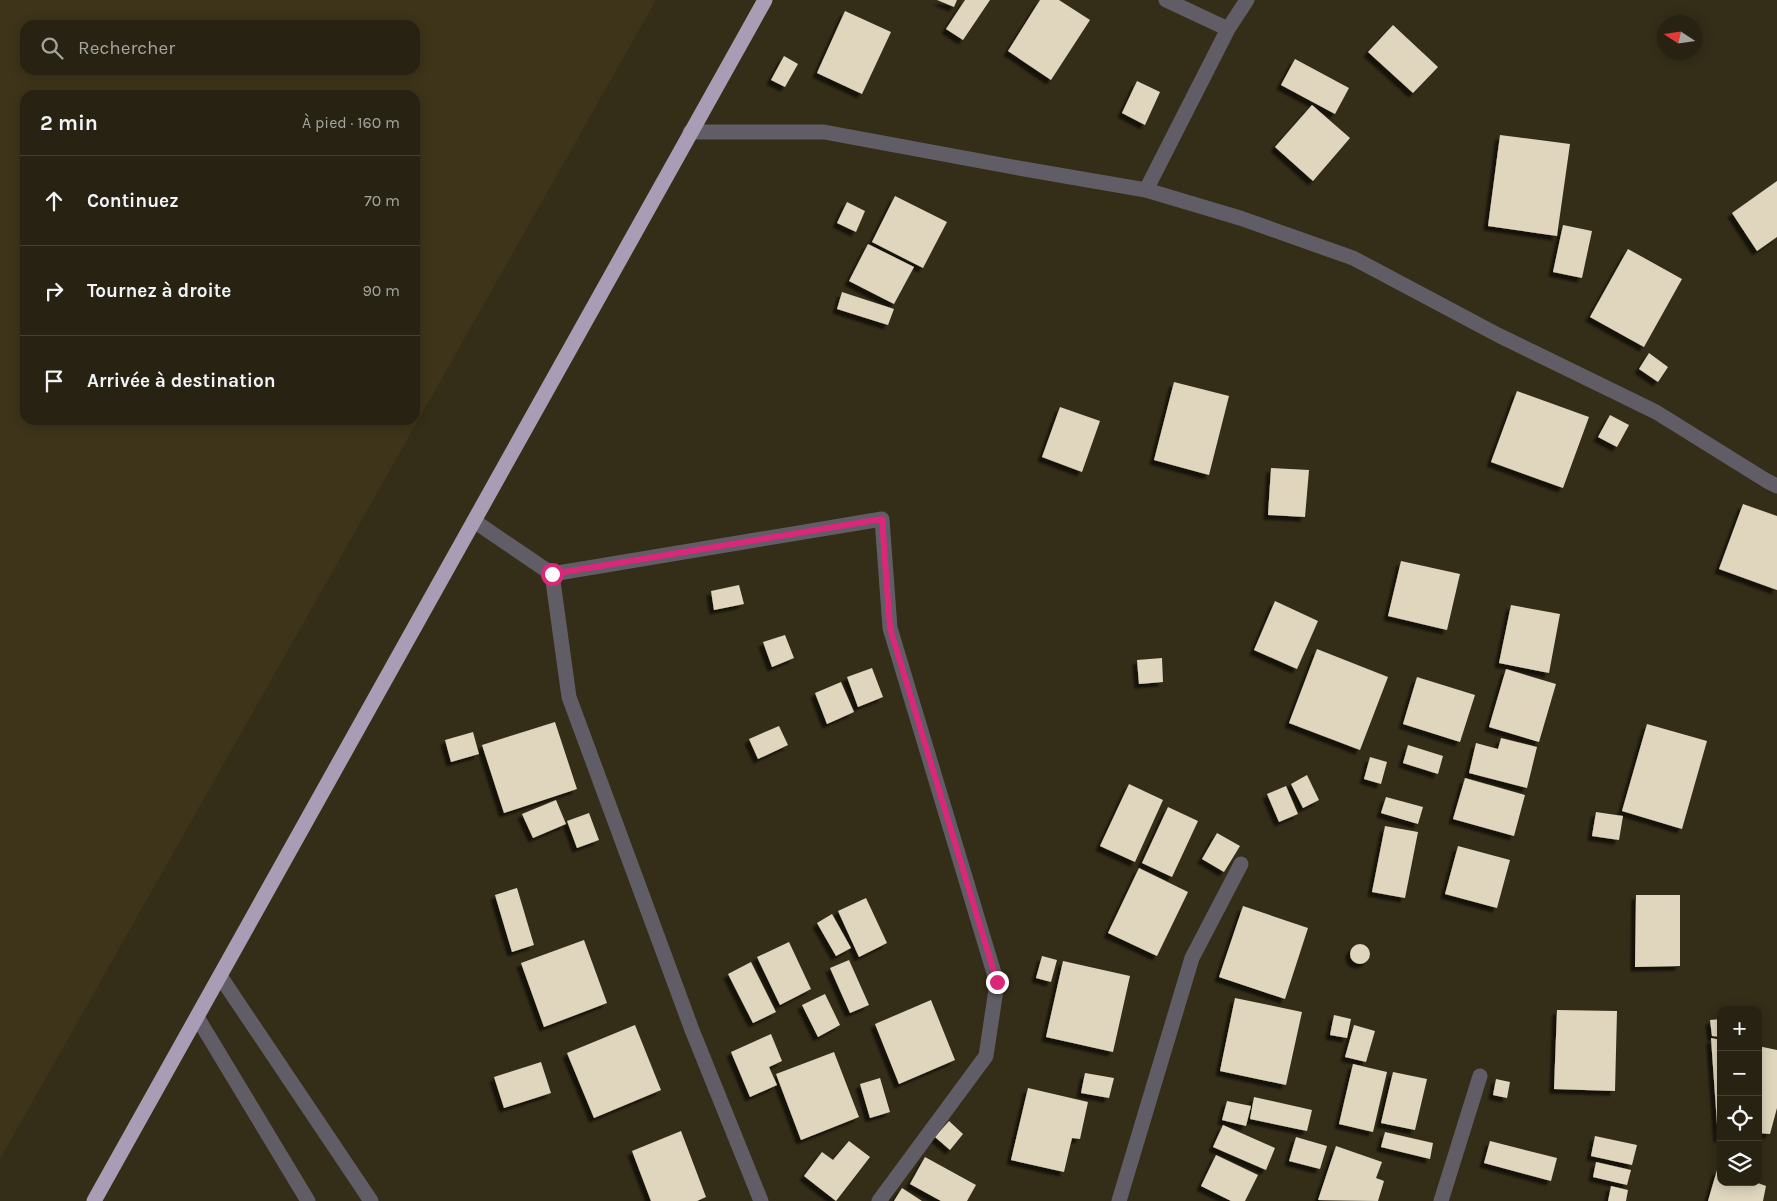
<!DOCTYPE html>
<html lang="fr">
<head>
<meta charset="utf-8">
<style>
  body { margin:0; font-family:Karla,sans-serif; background:#332f20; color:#f1f3f6 }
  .controls { position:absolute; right:15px; bottom:15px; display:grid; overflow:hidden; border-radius:10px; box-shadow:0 2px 12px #0003 }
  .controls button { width:45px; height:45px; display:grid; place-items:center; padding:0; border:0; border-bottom:1px solid #433f32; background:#272212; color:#f1f3f6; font:25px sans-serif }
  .compass { position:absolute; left:1657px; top:15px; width:45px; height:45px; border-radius:50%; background:#272212; box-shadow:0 2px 12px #0003; rotate:282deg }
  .stop { position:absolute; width:15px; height:15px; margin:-11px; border:4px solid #db2777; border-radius:50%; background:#fff }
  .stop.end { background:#db2777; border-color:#fff; box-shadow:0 1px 5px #0008 }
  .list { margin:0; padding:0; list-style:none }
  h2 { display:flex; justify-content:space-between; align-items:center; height:65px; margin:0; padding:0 20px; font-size:21px }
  h2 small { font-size:16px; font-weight:400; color:#a4a49f }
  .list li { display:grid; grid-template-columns:32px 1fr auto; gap:15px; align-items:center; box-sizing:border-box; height:90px; padding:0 20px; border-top:1px solid #433f32 }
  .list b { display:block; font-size:19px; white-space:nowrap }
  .list em { font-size:16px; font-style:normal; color:#a4a49f }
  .icon { flex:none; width:28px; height:28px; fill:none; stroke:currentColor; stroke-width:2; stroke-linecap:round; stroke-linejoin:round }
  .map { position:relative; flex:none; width:1777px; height:1201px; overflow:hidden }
  .search { position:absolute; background:#272212; box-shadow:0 2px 12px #0003; left:20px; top:20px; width:400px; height:55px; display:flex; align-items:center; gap:12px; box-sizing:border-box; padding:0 18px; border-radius:15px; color:#a4a49f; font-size:19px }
  .panel { position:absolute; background:#272212; box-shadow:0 2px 12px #0003; left:20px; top:90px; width:400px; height:335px; border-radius:15px }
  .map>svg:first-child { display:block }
</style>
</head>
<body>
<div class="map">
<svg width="1777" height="1201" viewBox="0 0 1777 1201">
  <defs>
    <filter id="shadow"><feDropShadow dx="-4.5" dy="4.5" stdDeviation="1" flood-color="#0009"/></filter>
  </defs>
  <rect width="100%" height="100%" fill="#342d18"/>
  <path fill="#3e3419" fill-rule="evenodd" d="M0,0H656L0,1159ZM25,25H415V70H25ZM25,95H415V420H25Z"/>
  <path fill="#dfd6bd" filter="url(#shadow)" d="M937,0H957L954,7Z
    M965,0H990L963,40L946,29Z
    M1040,0H1059L1090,20L1051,80L1008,51Z
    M845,11L891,32L862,94L817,73Z
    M1393,25L1438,67L1413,93L1368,52Z
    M784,56L798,64L785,87L771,80Z
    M1295,59L1349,88L1335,114L1281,85Z
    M1137,81L1160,92L1145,125L1122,113Z
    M1312,105L1350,138L1313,181L1275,147Z
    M1500,135L1570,144L1557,236L1488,226Z
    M1777,181V237L1757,251L1732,213Z
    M895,196L947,222L923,268L872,242Z
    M847,202L865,211L856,232L837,223Z
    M1563,225L1592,231L1582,278L1553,272Z
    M868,244L914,267L894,304L849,281Z
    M1628,249L1682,279L1644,347L1590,317Z
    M842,292L894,309L888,325L837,309Z
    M1649,353L1668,367L1658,382L1639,369Z
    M1174,382L1229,396L1209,475L1154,460Z
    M1517,391L1589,417L1563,488L1491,462Z
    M1060,407L1100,421L1082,472L1042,457Z
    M1610,415L1629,425L1617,447L1598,437Z
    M1271,468L1309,470L1305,517L1268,515Z
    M1743,504L1777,516V590L1719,569Z
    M1401,561L1460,574L1447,630L1388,616Z
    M739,585L744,604L714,610L711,591Z
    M1275,601L1318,621L1297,669L1254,650Z
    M1511,605L1560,614L1549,673L1499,663Z
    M785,635L794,658L772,667L763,642Z
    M1317,649L1388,677L1360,750L1289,723Z
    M1162,658L1163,682L1139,684L1137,660Z
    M872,668L883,697L858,707L847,677Z
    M1506,669L1556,684L1539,742L1489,727Z
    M1417,677L1475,695L1460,742L1403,724Z
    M841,682L854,712L827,724L815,693Z
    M555,722L577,789L504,813L482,745Z
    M1647,724L1707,741L1682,829L1622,811Z
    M779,726L788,745L758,759L749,739Z
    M473,732L479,754L451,762L445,740Z
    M1501,738L1537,747L1527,788L1469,773L1476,743L1498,749Z
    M1408,745L1443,756L1438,774L1403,763Z
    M1370,757L1387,762L1381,784L1364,779Z
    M1307,775L1319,800L1303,808L1291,784Z
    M1465,778L1525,795L1514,836L1453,819Z
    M1129,784L1163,800L1135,862L1100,846Z
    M1286,786L1298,814L1279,822L1267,794Z
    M1386,797L1423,807L1418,824L1381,813Z
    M556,800L566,824L533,838L522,814Z
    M1168,807L1198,821L1172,877L1142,863Z
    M1596,812L1623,816L1619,840L1592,836Z
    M589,813L599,840L577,848L567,821Z
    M1385,826L1418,832L1405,898L1372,892Z
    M1217,833L1240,846L1224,872L1202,859Z
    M1458,846L1510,860L1497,908L1445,894Z
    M1139,868L1188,892L1157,956L1108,933Z
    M517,888L534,945L512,952L495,895Z
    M1636,895H1680V966L1635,967Z
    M866,898L887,943L859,957L838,911Z
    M1243,906L1308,928L1285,999L1219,977Z
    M832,914L851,948L836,956L817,923Z
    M584,940L607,1003L544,1027L521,963Z
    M789,942L811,989L780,1005L757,957Z
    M1350 954a10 10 0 1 1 20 0a10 10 0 1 1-20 0Z
    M1042,956L1057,960L1051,982L1036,978Z
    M849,960L869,1005L850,1013L830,968Z
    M1063,961L1130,976L1113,1052L1046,1037Z
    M751,962L776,1012L753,1023L728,974Z
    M825,994L840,1025L818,1037L802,1005Z
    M1235,998L1302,1012L1286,1085L1220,1071Z
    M931,1000L955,1060L899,1084L875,1024Z
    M1557,1010L1617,1011L1615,1091L1554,1089Z
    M1334,1015L1351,1019L1347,1038L1330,1035Z
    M1721,1019V1037L1712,1036L1710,1020Z
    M635,1025L661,1090L594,1118L567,1053Z
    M1354,1025L1375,1031L1366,1062L1345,1057Z
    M771,1034L782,1061L769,1067L777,1085L750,1097L731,1052Z
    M1711,1038L1721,1040V1138H1718Z
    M1758,1046L1777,1050V1108L1770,1134L1758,1133Z
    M834,1052L859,1117L801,1140L776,1074Z
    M541,1062L551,1093L504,1108L494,1077Z
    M1353,1064L1387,1072L1373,1132L1339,1124Z
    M1393,1072L1427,1079L1415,1130L1381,1123Z
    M1085,1073L1114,1078L1109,1098L1081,1093Z
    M880,1078L890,1112L870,1118L860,1084Z
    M1496,1079L1510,1082L1507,1098L1493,1095Z
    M1028,1088L1088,1102L1080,1139L1072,1138L1064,1172L1011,1160Z
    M1254,1097L1312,1110L1307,1131L1250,1119Z
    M1227,1101L1251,1106L1246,1126L1222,1120Z
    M949,1121L963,1134L950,1150L935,1137Z
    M1223,1125L1275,1148L1266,1170L1213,1147Z
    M681,1131L706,1197L697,1201H651L632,1151Z
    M1385,1132L1433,1143L1430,1159L1381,1147Z
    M1595,1136L1637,1145L1632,1165L1591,1156Z
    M1296,1137L1327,1146L1320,1169L1289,1161Z
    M849,1141L870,1157L836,1201L804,1176L822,1152L833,1160Z
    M1490,1141L1557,1158L1551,1181L1484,1163Z
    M1336,1146L1382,1162L1376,1178L1384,1181L1378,1201L1318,1200Z
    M1216,1155L1258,1175L1245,1201H1231L1201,1186Z
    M925,1157L976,1185L967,1201H941L910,1184Z
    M1596,1162L1631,1170L1627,1185L1593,1177Z
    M1717,1170L1721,1171V1182H1755L1766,1186L1763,1201H1708Z
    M1611,1186L1628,1190L1626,1201H1608Z
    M902,1188L922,1201H894Z"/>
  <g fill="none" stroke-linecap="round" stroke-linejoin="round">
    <path stroke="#615d66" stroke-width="15" d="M1166,0L1228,29L1247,0
      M690,132H824L1013,167L1146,190L1240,218L1353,258L1498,335L1656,412L1767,481L1777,486
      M1146,190L1228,29
      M474,521L552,574L569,697L692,1030L761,1201
      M552,574L882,519L890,628L997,983L986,1056L879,1201
      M220,976L371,1201
      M197,1017L308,1201
      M1119,1201L1192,958L1241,864
      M1441,1201L1480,1076"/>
    <path stroke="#a89db4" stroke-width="15" d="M94,1201L765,0"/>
  </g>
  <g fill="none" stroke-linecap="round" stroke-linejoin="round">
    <path stroke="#db2777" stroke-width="6" d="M552,574L882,519L890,628L997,982"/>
  </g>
</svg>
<div class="controls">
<button>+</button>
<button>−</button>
<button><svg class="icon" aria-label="locate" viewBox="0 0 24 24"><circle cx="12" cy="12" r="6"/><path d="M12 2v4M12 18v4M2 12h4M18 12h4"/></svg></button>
<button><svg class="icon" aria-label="layers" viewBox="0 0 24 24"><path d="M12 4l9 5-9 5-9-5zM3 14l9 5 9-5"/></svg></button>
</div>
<svg class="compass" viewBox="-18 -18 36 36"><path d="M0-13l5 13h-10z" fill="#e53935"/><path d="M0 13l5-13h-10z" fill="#a4a49f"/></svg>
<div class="stop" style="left:552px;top:574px"></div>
<div class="stop end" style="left:997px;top:982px"></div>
<div class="search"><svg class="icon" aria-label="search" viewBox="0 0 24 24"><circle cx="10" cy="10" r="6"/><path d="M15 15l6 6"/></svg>Rechercher</div>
<section class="panel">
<h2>2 min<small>À pied · 160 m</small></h2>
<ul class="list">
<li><svg class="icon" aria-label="ahead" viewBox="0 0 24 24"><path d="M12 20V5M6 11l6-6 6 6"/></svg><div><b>Continuez</b></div><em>70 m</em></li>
<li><svg class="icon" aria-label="right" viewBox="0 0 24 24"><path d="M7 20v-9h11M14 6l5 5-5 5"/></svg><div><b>Tournez à droite</b></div><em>90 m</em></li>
<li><svg class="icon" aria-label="arrive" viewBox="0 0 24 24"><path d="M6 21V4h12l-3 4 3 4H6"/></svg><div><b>Arrivée à destination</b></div></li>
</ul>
</section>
</div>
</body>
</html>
